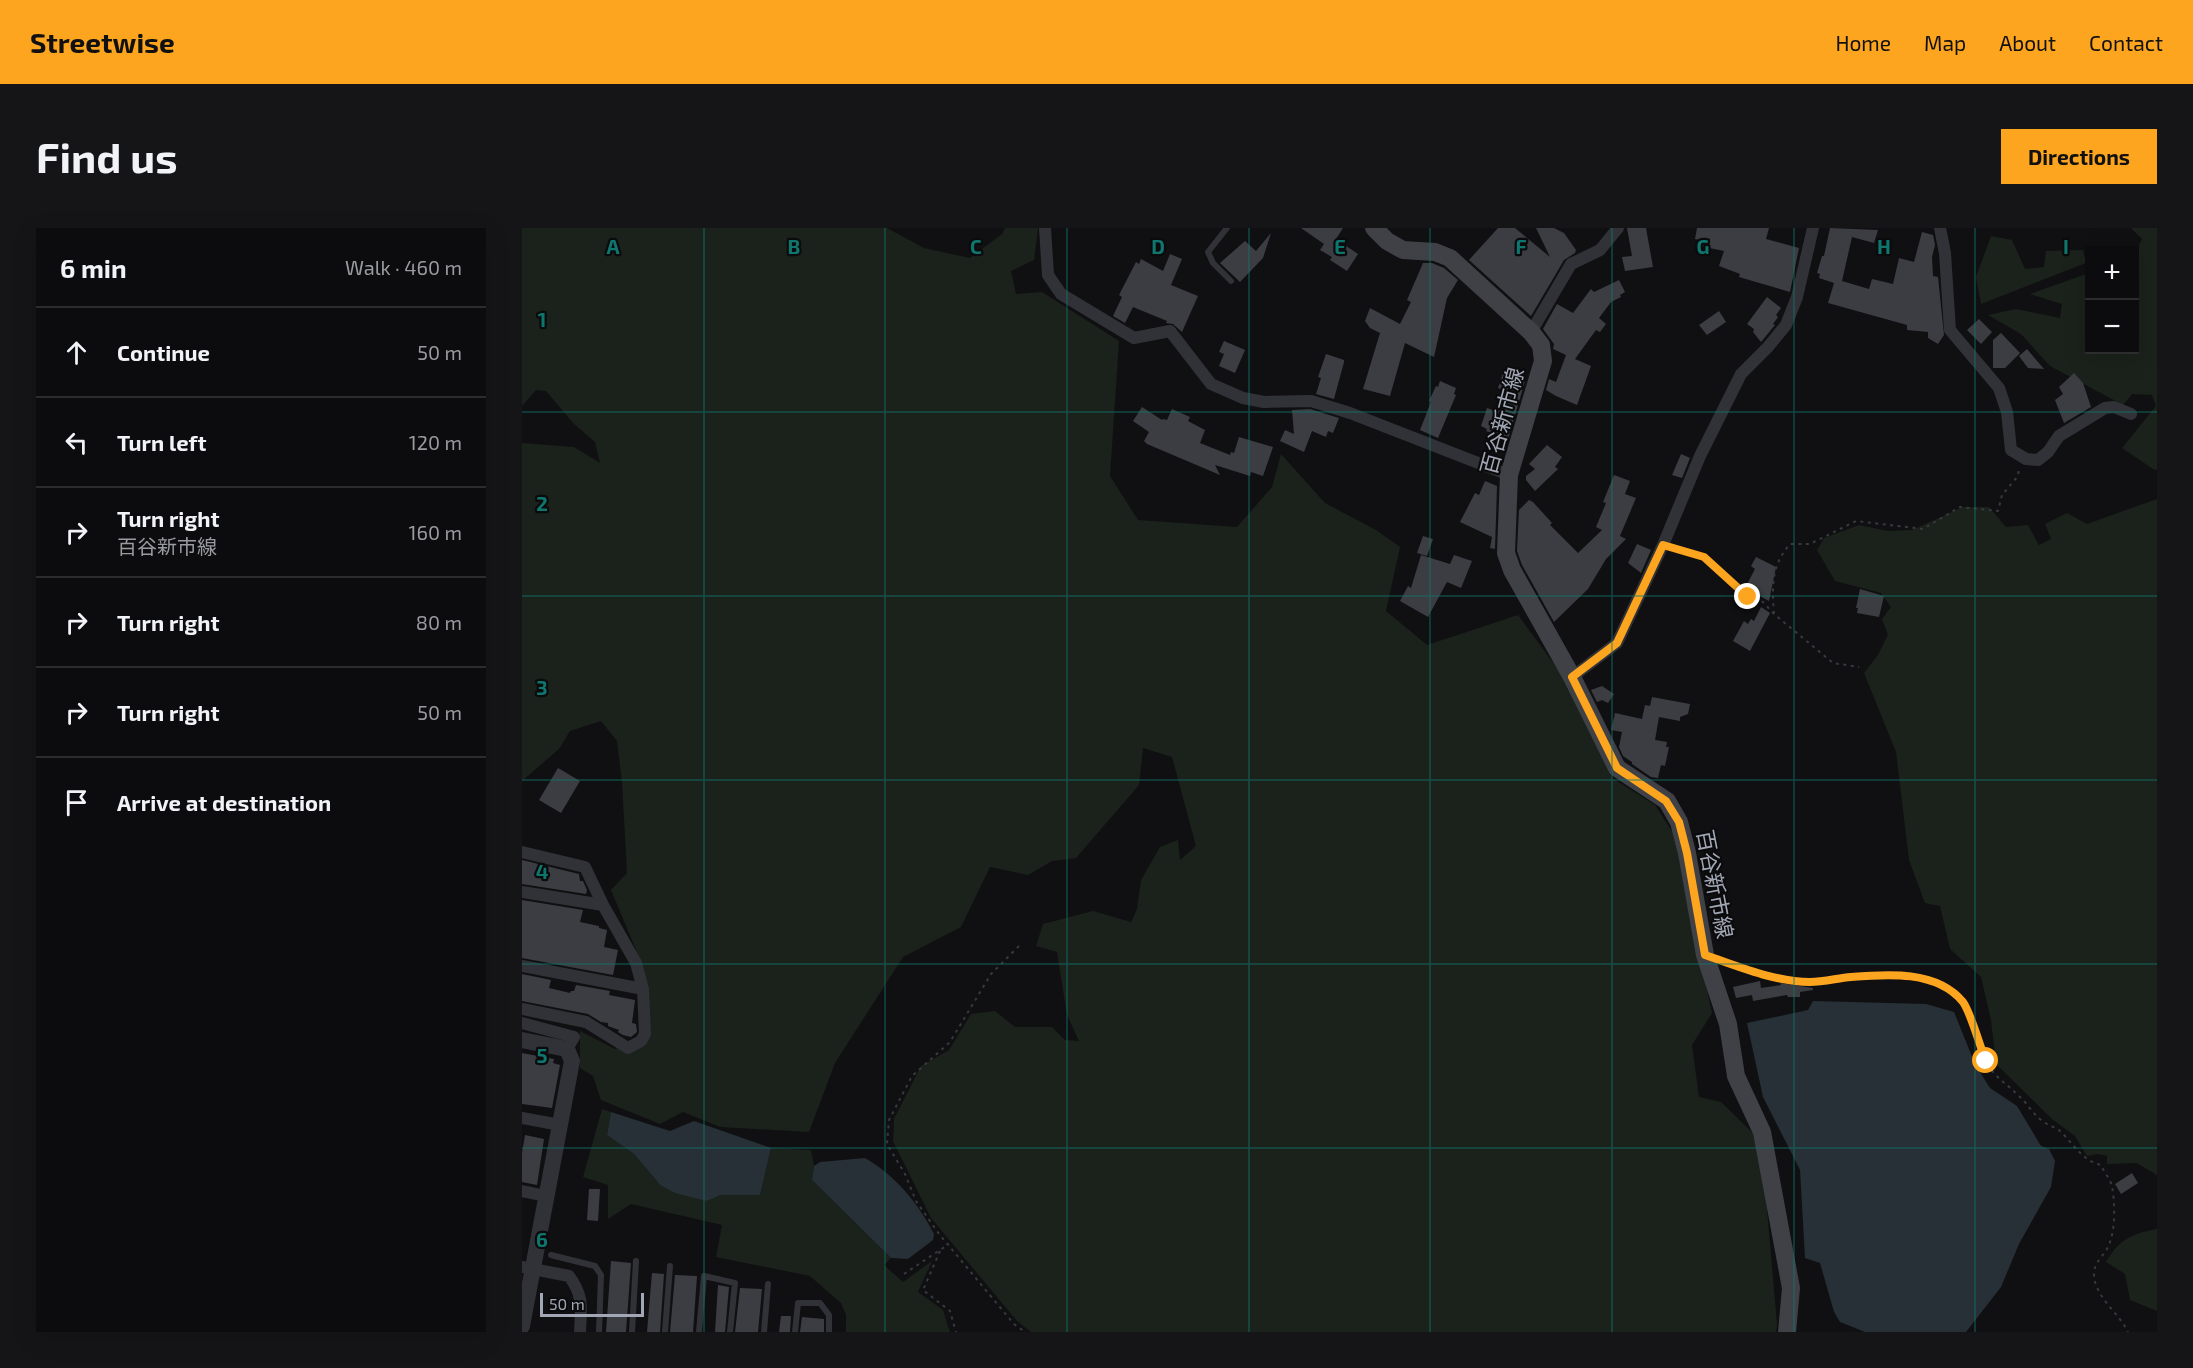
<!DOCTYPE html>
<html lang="en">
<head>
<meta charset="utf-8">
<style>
  body { margin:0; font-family:"Exo 2","Noto Sans JP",sans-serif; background:#151517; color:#f1f3f6 }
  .controls { position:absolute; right:18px; top:18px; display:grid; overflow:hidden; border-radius:0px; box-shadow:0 6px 24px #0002 }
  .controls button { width:54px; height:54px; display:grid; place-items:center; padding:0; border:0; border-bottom:2px solid #2c2c2e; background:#0c0c0e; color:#f1f3f6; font:30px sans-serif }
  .scale { position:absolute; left:18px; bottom:15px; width:104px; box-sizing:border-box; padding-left:6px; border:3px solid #a1a7b4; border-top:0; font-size:16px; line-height:21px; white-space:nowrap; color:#a1a7b4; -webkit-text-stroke:4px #0b0b0d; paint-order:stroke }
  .stop { position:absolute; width:18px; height:18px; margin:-14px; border:4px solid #fda51e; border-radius:50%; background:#fff }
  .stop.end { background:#fda51e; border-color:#fff; box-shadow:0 2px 6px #0008 }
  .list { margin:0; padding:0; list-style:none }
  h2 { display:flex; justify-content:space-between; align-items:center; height:78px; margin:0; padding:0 24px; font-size:26px }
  h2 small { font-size:20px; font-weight:400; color:#9a9b9e }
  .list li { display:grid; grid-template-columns:39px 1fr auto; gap:18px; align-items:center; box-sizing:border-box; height:90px; padding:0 24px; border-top:2px solid #2c2c2e }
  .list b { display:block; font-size:22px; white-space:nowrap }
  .list p { margin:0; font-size:20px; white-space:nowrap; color:#9a9b9e }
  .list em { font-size:20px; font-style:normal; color:#9a9b9e }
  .icon { flex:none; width:33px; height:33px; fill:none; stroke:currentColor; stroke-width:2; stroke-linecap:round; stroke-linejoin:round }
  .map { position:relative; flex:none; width:1635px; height:1104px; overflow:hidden; border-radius:0px }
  header { display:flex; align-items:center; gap:36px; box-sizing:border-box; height:84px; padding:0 30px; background:#fda51e; color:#111 }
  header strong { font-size:28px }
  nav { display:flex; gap:33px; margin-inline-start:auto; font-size:21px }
  .intro { display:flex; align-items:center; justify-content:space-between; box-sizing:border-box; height:144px; padding:0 36px }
  h1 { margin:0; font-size:42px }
  .button { padding:15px 27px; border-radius:0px; background:#fda51e; color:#111; font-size:21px; font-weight:700 }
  main { display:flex; gap:36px; padding:0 36px }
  aside { flex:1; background:#0c0c0e; border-radius:0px; box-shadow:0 6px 24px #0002 }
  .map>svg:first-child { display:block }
</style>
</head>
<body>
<header>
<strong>Streetwise</strong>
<nav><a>Home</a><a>Map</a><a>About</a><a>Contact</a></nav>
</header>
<div class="intro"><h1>Find us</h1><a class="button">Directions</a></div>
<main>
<aside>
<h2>6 min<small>Walk · 460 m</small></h2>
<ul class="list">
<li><svg class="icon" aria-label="ahead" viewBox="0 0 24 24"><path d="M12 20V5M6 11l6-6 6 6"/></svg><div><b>Continue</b></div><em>50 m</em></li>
<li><svg class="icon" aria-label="left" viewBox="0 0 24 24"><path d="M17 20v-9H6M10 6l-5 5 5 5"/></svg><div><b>Turn left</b></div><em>120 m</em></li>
<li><svg class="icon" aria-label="right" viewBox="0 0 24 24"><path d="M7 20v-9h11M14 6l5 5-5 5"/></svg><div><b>Turn right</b><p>百谷新市線</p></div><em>160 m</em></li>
<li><svg class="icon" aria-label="right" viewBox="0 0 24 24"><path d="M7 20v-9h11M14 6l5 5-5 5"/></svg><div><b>Turn right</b></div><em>80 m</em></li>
<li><svg class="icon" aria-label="right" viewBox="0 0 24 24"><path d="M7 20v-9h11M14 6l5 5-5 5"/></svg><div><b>Turn right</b></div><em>50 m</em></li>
<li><svg class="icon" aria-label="arrive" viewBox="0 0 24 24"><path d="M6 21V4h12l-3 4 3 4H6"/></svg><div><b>Arrive at destination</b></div></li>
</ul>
</aside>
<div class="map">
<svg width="1635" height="1104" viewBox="0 0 1635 1104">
  <rect width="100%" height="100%" fill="#101012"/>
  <path fill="#1a221b" d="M0,0H365L402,20L448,30L480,6L483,0H516L512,32L489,43L494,66L520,64L597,113L588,248L616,292L715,299L750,259L759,226L803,275L854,302L878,319L864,383L905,417L996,387L1049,459L1090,550L1133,577L1153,608L1190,785L1170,817L1177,869L1199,874L1236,910L1241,935L1255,1096L1254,1104H509L495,1093L409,990L371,913L372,891L399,838L427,822L449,786L473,783L493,799H530L543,812L557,813L545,787L535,724L514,718L521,696L571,683L609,694L615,681L619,652L638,619L656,612L658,632L674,618L650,529L621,520L617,557L554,630L530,633L506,647L468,639L439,699L381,729L313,835L287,904L198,899L161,884L138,896L79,872L71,848L58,840V803L93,821L119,813L122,741L89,662L105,645L100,554L95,513L79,493L48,503L37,521L0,553V215L52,219L78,235L73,214L51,195L24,163L14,162L0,178Z
    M1609,0H1635V242L1631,241L1600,220L1634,178L1630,167L1610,166L1601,177L1528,138L1499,106L1466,87L1494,81L1538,90L1540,76L1508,66L1567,45L1568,122H1612V22H1585L1583,18L1616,19L1620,11Z
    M1469,8L1490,12L1503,41L1522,39L1524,23L1561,22L1564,35L1459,76L1454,49Z
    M1635,271V947L1615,935L1585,936V928L1576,926L1565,928L1553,908L1531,892L1474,836L1469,792L1459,749L1428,721L1418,678L1403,675L1387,632L1374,524L1342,445L1356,427L1366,407L1360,391L1369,379L1359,365L1313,353L1295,322L1302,310L1337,297L1366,303L1390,302L1441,279H1467L1484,299L1506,297L1517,317L1529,311L1523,296L1545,285L1565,296Z
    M80,881L89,884L85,907L112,926L138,957L185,973L199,967H238L249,920L289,922L292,938L290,952L369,1030L362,1037L381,1054L410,1033L396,1064L421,1082L428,1104H324V1087L319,1075L288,1048L194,1029L200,997L109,976L86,991V957L61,949Z
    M1635,1001V1083L1608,1072L1603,1046L1584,1034C1596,1012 1611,1005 1635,1001Z"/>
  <path fill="#263036" d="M1291,773L1404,776L1432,784L1453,836L1468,860L1495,878L1519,918L1527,921L1533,933L1529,959L1497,1016L1479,1059L1444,1104H1343L1318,1094L1312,1084L1298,1035L1283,1030L1278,942L1241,869L1225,795L1286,782Z
    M89,884L148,903L172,893L249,920L238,967H199L185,973L153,965L138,957L112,926L85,907Z
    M343,930C372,946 397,976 412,1006L411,1012L386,1031L369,1030L290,952L292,938L298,934Z"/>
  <path fill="#3c3d42" d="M779,0H821L814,11L836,26L825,43L808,32L810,29L798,22L802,16Z
    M976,0H993L1028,29L1014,0H1032L1042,5L1054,22L1053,25L1042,32L1009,88L947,32Z
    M1105,0H1124L1131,39L1103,43L1100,29L1110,28Z
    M1175,0H1247L1244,11L1277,20L1268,64L1217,49L1218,46L1197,38L1202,23L1178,18V12L1173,11Z
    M1308,0L1356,2L1352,15L1330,9L1320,53L1347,61L1350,51L1371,56L1377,30L1392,34L1400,4L1411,7L1413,17L1410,29L1411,48L1416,49L1422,107L1416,116L1406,110V104L1385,102V97L1306,75L1312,55L1297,50L1298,46L1295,45L1300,28H1302Z
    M749,5L741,30L718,54L698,35L723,13L734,23Z
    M648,26L660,31L649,57L676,68L660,104L651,96L644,95L645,93L611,79L603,95L591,88L600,69L597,67L614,34L617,36L619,31L641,43Z
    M901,35H910L922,40L936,52L925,70L912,129L883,115L868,168L841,161L858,105L848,100L843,93L848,80L878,96L889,74L885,72Z
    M1097,52L1103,64L1098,67L1099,69L1089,74L1077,90L1084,96L1078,104L1074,102L1053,131L1069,138L1055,177L1034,168L1024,162L1027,151L1034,154L1044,127L1031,121L1032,116L1021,101L1035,76L1051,85L1069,61L1072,64Z
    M1245,69L1259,80L1254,87L1256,89L1251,96L1253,97L1239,114L1231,104L1232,101L1225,96Z
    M1197,83L1204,94L1185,107L1177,97Z
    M1457,91L1470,104L1459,116L1445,102Z
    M1479,105L1498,125L1483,140H1471V112Z
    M702,113L723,122L713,145L697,138L702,126L697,124Z
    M1505,121L1522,141L1506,140L1497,128Z
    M804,126L822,132V134L812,171L794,166L799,150L796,149Z
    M981,145L1003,153L986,211L964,203L965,201L959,198L965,180L976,184L984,163L976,160Z
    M1552,145L1561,155L1569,179L1542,195L1533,172L1541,166L1537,159Z
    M918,153L934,160L932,166L934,167L916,210L898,202L909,174L907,173L914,158L916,159Z
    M620,179L640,192L641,191L645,192L650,181L668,189L666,193L683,202L678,215L708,227L709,224L712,225L717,209L751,219L741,248L729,244L728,248L693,237L698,247L625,216L622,213L627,204L611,193Z
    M788,181L817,190L811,205L806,203L804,209L790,203L782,224L758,213L763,202L772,206L770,182Z
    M1025,217L1040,229L1033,239L1036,241L1013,263L1004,252V248L1013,241L1007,236Z
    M1159,226L1168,230L1160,250L1150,247Z
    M1092,247L1108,253L1103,266L1114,270L1098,308L1104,311L1084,331L1066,361L1032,394L1000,337L995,323L997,282L1007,272L1011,274L1030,295L1028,297L1056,325L1080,302L1074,299L1084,275L1081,274Z
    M963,253L975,258L973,321L968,320L970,309L938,294L953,265L957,267Z
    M901,308L911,311L905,328L895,325Z
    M1115,316L1129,322L1119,345L1106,335Z
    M899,327L928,336L932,327L950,333L939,360L925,354L906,389L878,373L886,358L889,360Z
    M1234,329L1254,339L1247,373L1223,360L1233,341L1229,338Z
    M1338,361L1362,368L1357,389L1335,385L1336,380H1334Z
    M1239,379L1248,385L1228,423L1211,413L1222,393L1226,396L1229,391L1232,393Z
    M1080,458L1092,466L1086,475L1080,472L1075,474L1069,462Z
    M1130,469L1168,476L1166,486L1158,489V493L1137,489L1133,512L1145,514L1144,519H1147L1143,538L1139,537L1136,550L1129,549L1110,536V534L1101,528L1097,519L1100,504L1089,502L1093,485L1120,491L1123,477L1128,478Z
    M36,540L58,553L39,585L17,572Z
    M0,632L57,646L58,653H61L65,662L64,666L0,656Z
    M0,672L61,682L58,694L77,698V700L85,702L82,719L96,722L91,747L0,730Z
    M0,746L29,752L27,760L48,765L49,763H52L54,757L88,763L87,767L113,772L110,795L114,796L115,804L109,809L101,807L96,804L97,802L86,798V795L79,794L66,786L0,773Z
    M1238,753L1239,760L1259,757L1258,755L1291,760V762L1278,764V769H1266L1265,767L1231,773L1230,767L1214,770L1211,759Z
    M0,825L32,831L31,835L38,837L30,880L0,876Z
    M3,907L22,911L15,957L0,954V925Z
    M1610,945L1616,955L1599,966L1593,956Z
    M67,961H78L76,993L65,992Z
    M89,1033L109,1035L104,1104H84Z
    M130,1045L142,1046L138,1104H125Z
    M153,1047L175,1048L171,1104H148Z
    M196,1057L207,1059L203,1104H193Z
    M218,1060L240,1061L236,1104H213Z
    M259,1088H269L268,1104H257Z
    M280,1089L302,1091V1104H278Z"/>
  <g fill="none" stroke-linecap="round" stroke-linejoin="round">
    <path stroke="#37393e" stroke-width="2" stroke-dasharray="3 4.5" stroke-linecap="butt" d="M1152,320L1182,329L1226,369L1241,374L1252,386L1311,435L1337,439
      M1252,386C1250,358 1249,338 1268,316H1288L1334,293L1401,301L1438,279L1476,283L1480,267L1496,248L1497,241
      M497,718L469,746L428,814L390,848L367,892L365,916L383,946L394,973L417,1006L492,1096L503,1104
      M1203,734C1227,741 1253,752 1278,754C1324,757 1384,732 1426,761C1451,778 1451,811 1465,836C1474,850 1486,857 1497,868C1506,876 1512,888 1522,894C1527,898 1534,899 1538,903C1552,916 1559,932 1579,937C1582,944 1588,951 1590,958C1593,976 1594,1002 1586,1019C1581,1029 1571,1035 1572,1048C1574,1070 1597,1085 1606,1104
      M418,1023L401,1062L428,1083L434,1104
      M382,1046L427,1016"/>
    <path stroke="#313237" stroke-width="6" d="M705,0L686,24L691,35L709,53
      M29,1027L73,1038L79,1047L77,1104
      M110,1104L114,1033
      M143,1104L148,1038
      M177,1104L182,1048L213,1055L208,1104
      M242,1104L246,1056
      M273,1104L276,1075H298L307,1087V1104"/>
    <path stroke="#313237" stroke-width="12" d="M523,0L526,47L539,66L612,110L648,103L689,156L721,170L742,174L789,173L828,185L987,247
      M1418,0L1423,25L1428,102L1477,160L1485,184L1489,222L1504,231L1516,232L1526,224L1537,208L1583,180L1592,179L1609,186
      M1009,104L1049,36L1078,22L1096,0
      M1050,449L1095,415L1141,317L1178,228L1219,146L1246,119L1264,97L1275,69L1291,0
      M0,624L63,639L81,677L114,735L121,761L123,806L119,813L106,820L64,794L0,781
      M0,664L81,677
      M0,738L121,761
      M0,795L52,809L45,821
      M0,890L38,897
      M0,963L24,968
      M0,1039L47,1048C62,1068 59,1080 58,1104"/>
    <path stroke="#313237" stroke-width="16" d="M0,812L45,821L50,833L0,1098"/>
    <path stroke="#3f4147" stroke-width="18" d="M852,0L865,13L881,22L913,24L928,30L1009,104L1019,117L1021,133L987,247L984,325L990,342L1050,449L1095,540L1145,573L1157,594L1165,625L1183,727L1206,796L1214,848L1240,904L1269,1060L1265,1104"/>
  </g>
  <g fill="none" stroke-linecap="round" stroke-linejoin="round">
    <path stroke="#fda51e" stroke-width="8" d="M1226,369L1182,329L1141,317L1095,415L1050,449L1095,540L1144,573L1157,594L1165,625L1183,727C1216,738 1253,754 1288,754C1302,754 1316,750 1329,749C1365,746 1415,742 1441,774C1449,785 1458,819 1464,833"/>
  </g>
  <path fill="none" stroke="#0f766e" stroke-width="1.5" stroke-opacity="0.55" d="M182,0V1104M363,0V1104M545,0V1104M727,0V1104M908,0V1104M1090,0V1104M1272,0V1104M1453,0V1104M0,184H1635M0,368H1635M0,552H1635M0,736H1635M0,920H1635"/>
  <g text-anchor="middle" stroke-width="4.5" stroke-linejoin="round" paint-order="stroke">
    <g font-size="22" fill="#a1a7b4" stroke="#0b0b0d">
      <text transform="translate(980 193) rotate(-75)" y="8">百谷新市線</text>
      <text transform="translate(1193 656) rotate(79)" y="8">百谷新市線</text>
    </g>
  </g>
  <g font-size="20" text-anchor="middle" font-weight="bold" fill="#0f766e" stroke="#0b0b0d" stroke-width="4.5" stroke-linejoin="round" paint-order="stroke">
    <text x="91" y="26">A</text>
    <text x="272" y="26">B</text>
    <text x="454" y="26">C</text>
    <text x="636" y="26">D</text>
    <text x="818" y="26">E</text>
    <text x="999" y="26">F</text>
    <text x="1181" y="26">G</text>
    <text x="1362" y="26">H</text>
    <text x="1544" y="26">I</text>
    <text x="20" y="99">1</text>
    <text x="20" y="283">2</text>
    <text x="20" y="467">3</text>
    <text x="20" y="651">4</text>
    <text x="20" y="835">5</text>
    <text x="20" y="1019">6</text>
  </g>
</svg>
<div class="controls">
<button>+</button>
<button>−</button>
</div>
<div class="scale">50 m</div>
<div class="stop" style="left:1464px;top:833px"></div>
<div class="stop end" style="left:1226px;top:369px"></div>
</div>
</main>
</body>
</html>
